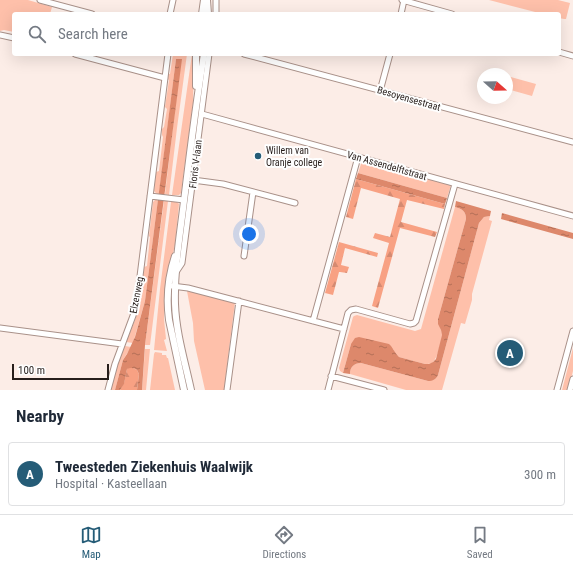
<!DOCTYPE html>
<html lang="en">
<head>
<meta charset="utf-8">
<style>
  body { margin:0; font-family:"Roboto Condensed",sans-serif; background:#f6f6f7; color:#1f2937 }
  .compass { position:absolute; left:477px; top:68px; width:36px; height:36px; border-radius:50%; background:#fff; box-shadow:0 4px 16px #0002; rotate:110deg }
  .scale { position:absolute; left:12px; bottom:10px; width:97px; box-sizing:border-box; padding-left:4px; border:2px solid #271e1b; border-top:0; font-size:11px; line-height:14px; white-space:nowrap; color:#271e1b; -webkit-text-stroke:3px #fefefe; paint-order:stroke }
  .you { position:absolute; left:249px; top:234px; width:14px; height:14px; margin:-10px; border:3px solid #fff; border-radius:50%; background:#1a73e8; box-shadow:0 0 0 6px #1a73e833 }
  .badge { display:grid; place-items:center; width:26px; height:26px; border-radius:50%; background:#255c77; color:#fff; font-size:13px; font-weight:700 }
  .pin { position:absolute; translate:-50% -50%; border:2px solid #fff; box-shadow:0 1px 4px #0006 }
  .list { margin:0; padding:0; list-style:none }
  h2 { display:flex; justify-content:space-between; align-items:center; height:52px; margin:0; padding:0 16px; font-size:17px }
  h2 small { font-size:13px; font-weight:400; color:#747a83 }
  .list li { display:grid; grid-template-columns:26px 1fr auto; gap:12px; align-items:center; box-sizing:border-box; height:64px; margin:0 8px 8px; padding:0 8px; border:1px solid #e0e1e3; border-radius:4px }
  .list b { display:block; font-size:15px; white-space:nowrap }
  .list p { margin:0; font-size:13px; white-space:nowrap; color:#747a83 }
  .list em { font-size:13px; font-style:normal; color:#747a83 }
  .icon { flex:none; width:22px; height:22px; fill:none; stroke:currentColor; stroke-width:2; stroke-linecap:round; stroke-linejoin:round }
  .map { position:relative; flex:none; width:573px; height:390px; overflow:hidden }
  .search { position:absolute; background:#fff; box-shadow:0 4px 16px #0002; left:12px; right:12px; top:12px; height:44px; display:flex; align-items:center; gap:10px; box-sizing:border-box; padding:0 14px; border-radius:4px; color:#747a83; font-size:15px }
  .sheet { height:124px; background:#fff }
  nav { display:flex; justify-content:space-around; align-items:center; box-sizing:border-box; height:56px; border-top:1px solid #e0e1e3; background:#fff; font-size:11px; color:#747a83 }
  nav a { display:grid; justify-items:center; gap:2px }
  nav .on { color:#255c77 }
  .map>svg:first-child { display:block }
</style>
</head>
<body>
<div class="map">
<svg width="573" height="390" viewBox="0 0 573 390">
  <defs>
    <pattern id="forest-firs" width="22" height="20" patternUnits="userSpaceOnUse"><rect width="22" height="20" fill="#f8a183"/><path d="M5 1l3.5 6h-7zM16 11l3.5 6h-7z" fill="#d58a71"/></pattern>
    <pattern id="water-ripples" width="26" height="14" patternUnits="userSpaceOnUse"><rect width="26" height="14" fill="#dd886b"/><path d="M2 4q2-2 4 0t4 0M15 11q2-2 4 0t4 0" fill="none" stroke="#b36f57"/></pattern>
  </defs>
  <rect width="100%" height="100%" fill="#fcede7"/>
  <path fill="#fec0aa" d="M0,0H28L52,7L50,14H14V32L4,30L0,31Z
    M489,0H558L570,3L566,19H564L559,18V14H543Z
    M173,54H187L177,128L169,195L165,194L181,59H176L159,194H157L154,191L156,172L159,171L163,137L162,135V129L164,127L167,109L165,107L169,80L166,78L167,74H170Z
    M192,54H194L193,103L181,193L179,195H172Z
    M507,76L536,84L532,96L507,89Z
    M362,161L451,185L447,198L358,173Z
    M156,199L158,200L145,301L133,343L126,342L135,320L138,310L144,267L147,266L150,237L149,236L153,202Z
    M164,201H168L150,345H145Z
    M174,201L177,202L179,204L175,245L169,270L165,297L164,319L166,339L164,340L167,351L154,350L160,289L171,202Z
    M455,207C462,209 466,211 466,219L438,319C438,325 442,329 442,335C442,340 437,359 433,362C431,364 428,364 425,364L399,357L397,356L393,349L351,344L343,373L340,371L339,368L353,317L354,316L357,315L415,331L421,329Z
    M490,216L489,220L492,221L472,294V300L465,324L461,323L442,390H406L350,374C350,367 354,363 361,363L428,381L436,378L438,375L479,223L484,217Z
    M187,291L235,302L224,390H205L194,341L193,323Z
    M125,346L131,347L123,360L115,390H111L118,363Z
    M573,348V371L568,390H562Z
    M145,349H150L146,390H142Z
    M155,352L162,353V355H166L167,358H168L175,390H150L154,354Z"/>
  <path fill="url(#forest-firs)" d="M356,179L445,204L444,209L407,200L401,222L437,232L435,237L400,228L378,308L372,306L389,243L373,238L375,233L390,237L400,199L361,188L353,219L346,217Z
    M339,242L378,253L377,257L345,248L341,265L349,267L347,273L340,272H339L333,295L325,293Z
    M129,367L133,368L137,370L139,374L137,390H120L124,383L127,369Z"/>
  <path fill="url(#water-ripples)" d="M176,59H182L145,345L142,390H137L139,374L137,370C134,368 131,367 127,369L124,384L120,390H115L123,360L127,354L135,337L145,301Z
    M358,173L447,198L445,204L356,179Z
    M456,201L491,211L490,216L484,217L479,223L438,375C436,379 433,381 428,381L361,363C354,363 350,367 350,374L343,373L351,344L355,338L359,337L389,344L391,346L397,355L399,357L425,364H429L433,362L436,359L442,335L441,330L438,324V319L466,219C466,211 462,209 455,207Z
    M502,213L573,233V239L501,219Z"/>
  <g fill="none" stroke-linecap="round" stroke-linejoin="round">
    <g stroke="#a99189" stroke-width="7">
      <path id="minor" d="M40,0L92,14
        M402,0L452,14
        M170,14L173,0
        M216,14V0
        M401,14L404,0
        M0,35L14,38
        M559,52L573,56
        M75,54L165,78
        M244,54L573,142
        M380,91L390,54
        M202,114L573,216
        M193,180L223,184L295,203
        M150,196L184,200
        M244,256L253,192
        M176,272L182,263L209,54
        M172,286L188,288L230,299L344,329
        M313,321L358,157
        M0,328L122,344
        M331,376L384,390
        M108,390L115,364L134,313L138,292L168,54
        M227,390L239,301
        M328,390L348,313L351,310L356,309L410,324L414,323L416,321L455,184
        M557,390L573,331
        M570,390L573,379"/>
    </g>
    <g stroke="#a99189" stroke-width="8">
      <path id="tertiary" d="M207,0L208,14
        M202,14L204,0
        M196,86V54
        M175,256C168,277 166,298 169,320L184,390
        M191,390C185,362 176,333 175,304C174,269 180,235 184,201C190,152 196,103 204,54"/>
    </g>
    <use href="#minor" stroke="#fff" stroke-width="5"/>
    <use href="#tertiary" stroke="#fff" stroke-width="6"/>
  </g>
  <circle fill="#255c77" stroke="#fefefe" stroke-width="1.5" cx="258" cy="156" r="4"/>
  <g text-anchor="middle" stroke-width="4" stroke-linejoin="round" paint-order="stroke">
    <g font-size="10" fill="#271e1b" stroke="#fefefe">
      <text transform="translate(409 98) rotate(16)" y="4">Besoyensestraat</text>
      <text transform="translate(195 164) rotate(-83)" y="4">Floris V-laan</text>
      <text transform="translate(387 165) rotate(16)" y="4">Van Assendelftstraat</text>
      <text transform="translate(136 295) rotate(-79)" y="4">Elzenweg</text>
    </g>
    <g font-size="10" fill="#271e1b" stroke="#fefefe" text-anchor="start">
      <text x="266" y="154">Willem van<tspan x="266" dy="12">Oranje college</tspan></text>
    </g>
  </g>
</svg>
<svg class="compass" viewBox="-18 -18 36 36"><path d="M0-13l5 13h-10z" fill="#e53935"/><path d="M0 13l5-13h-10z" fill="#747a83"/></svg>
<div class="scale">100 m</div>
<div class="you"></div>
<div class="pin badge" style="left:510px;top:353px">A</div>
<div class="search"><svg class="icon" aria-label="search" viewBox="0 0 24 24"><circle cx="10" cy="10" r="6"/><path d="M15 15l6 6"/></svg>Search here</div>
</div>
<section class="sheet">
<h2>Nearby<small></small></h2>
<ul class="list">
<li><span class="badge">A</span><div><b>Tweesteden Ziekenhuis Waalwijk</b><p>Hospital · Kasteellaan</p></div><em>300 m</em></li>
</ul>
</section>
<nav>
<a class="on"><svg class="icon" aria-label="map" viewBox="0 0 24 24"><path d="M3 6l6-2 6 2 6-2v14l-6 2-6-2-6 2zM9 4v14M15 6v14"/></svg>Map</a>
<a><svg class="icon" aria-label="directions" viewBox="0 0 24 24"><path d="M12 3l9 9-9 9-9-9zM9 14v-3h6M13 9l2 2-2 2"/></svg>Directions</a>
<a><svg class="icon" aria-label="saved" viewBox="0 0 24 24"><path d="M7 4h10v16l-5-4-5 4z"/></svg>Saved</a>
</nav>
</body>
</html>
